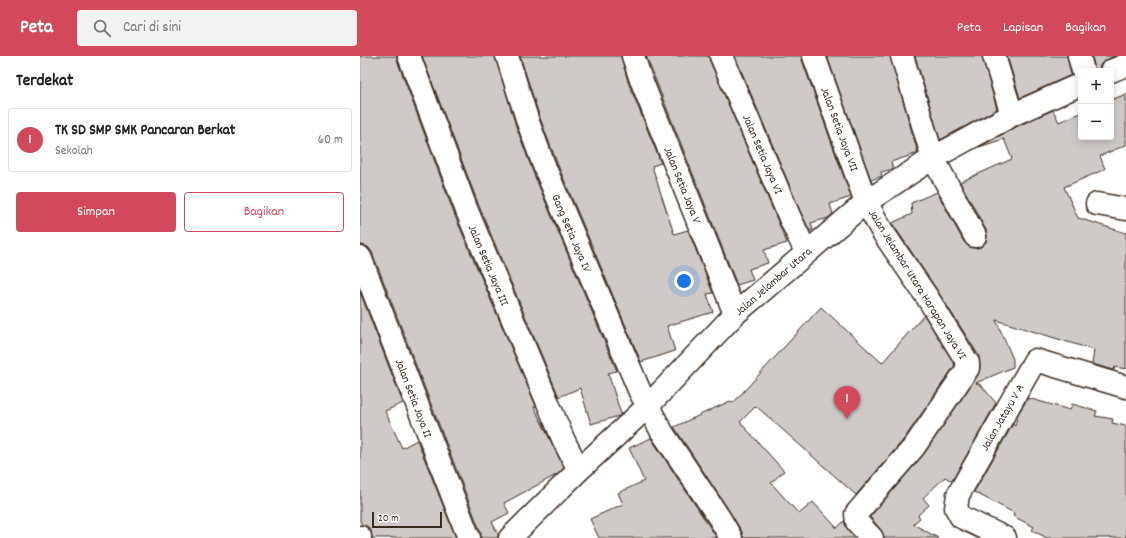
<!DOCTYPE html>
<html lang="id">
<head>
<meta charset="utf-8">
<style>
  body { margin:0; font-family:Dekko,sans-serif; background:#f2f2f2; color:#202124 }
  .controls { position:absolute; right:12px; top:12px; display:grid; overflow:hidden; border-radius:4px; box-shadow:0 2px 10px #0003 }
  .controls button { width:36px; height:36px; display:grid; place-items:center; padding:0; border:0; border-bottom:1px solid #e0e0e0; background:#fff; color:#202124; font:20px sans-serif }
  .scale { position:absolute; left:12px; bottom:10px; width:70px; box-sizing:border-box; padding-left:4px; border:2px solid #3b2a1e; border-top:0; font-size:11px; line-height:14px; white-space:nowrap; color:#3b2a1e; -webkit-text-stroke:3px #fff; paint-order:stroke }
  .you { position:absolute; left:324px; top:225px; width:14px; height:14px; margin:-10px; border:3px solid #fff; border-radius:50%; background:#1a73e8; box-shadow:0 0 0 6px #1a73e833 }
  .badge { display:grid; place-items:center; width:26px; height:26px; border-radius:50%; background:#d1495b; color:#fff; font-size:13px; font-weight:700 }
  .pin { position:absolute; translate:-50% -33px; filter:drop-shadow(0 1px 2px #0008) }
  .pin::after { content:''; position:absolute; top:21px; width:14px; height:12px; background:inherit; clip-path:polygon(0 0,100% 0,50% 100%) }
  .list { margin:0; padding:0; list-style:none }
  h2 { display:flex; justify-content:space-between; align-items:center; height:52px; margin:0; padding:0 16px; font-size:17px }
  h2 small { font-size:13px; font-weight:400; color:#757577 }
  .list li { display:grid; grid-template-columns:26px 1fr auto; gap:12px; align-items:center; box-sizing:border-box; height:64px; margin:0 8px 8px; padding:0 8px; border:1px solid #e0e0e0; border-radius:4px }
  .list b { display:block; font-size:15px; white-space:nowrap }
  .list p { margin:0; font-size:13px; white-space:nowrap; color:#757577 }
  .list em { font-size:13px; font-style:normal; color:#757577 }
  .actions { display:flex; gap:8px; padding:12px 16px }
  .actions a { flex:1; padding:9px 0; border:1px solid #d1495b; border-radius:4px; text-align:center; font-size:14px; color:#d1495b }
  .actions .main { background:#d1495b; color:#fff }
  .icon { flex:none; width:22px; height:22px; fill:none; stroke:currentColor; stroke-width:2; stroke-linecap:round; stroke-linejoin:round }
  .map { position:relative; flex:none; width:766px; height:482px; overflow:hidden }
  header { display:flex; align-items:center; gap:24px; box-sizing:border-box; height:56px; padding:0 20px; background:#d1495b; color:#fff }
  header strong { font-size:19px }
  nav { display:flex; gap:22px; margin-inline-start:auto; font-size:14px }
  .search { width:280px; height:36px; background:#f2f2f2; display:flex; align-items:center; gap:10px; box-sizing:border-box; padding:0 14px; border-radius:4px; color:#757577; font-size:15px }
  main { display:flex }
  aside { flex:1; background:#fff }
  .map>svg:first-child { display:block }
</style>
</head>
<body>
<header>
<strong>Peta</strong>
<div class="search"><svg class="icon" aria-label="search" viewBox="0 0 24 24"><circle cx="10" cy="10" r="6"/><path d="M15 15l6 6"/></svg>Cari di sini</div>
<nav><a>Peta</a><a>Lapisan</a><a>Bagikan</a></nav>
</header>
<main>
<aside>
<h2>Terdekat<small></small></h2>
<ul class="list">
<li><span class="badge">1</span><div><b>TK SD SMP SMK Pancaran Berkat</b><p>Sekolah</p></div><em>60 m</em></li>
</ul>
<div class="actions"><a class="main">Simpan</a><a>Bagikan</a></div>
</aside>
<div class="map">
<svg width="766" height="482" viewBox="0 0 766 482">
  <rect width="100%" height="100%" fill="#fff"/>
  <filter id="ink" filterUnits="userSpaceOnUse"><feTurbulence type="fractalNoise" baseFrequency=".025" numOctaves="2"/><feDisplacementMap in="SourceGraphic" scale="8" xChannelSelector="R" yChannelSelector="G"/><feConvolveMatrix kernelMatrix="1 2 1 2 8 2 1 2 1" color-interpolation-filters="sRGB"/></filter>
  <g filter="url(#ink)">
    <path fill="#cfcac7" stroke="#3b2a1e" d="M0,0H37V4L95,160L176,350L174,351L204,412L198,418L144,447L149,457L132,466L138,478V482H121V477L12,196L8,191L0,189Z
      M62,0H135L156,70L173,116L257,315L248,317L261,358L259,360L231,368L220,332L199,341L119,150Z
      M160,0H261L268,26L301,107L292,110L314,178L328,174L353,237L347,238L353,256L307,270L315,295L281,306L197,107L180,62Z
      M286,0H349L350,5L427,187L404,194L408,207L389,213L393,224L377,229Z
      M375,0H442V4L491,141L470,148L473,158L468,162L451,167L453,174L450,175L441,157Z
      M467,0H530L558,97L531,106L533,113L521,116L522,120L511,124Z
      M555,0H622L637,53L580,84Z
      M647,0H707L711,19L660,42Z
      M732,0H755L746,4L741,8L739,13L735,14Z
      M766,38V89L740,100L745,113L704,131L718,162L766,177V313L755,311L754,314L732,308L734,294L636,264L653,303V311L616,327L621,329L636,347L592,425L585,421L563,442L569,449L558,459L560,462L553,468L578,482H524L521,474L510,461L564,398L618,319L620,312L619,300L577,234L532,167L552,158L551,147L577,136L604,186L609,191L614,192L621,191L626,186L627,181L626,174L600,126L652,103L644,83L619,91L658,70L693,54L699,66L721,57V81H751V44Z
      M0,236L43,347L25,355L42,392L57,384L96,482H12L11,474L7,470L2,469L0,465Z
      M461,251L522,307L564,259L595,309L544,383L496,439L396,350L380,366L424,415L411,427L439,458L453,446L477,472L484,465L488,474L495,482H383L382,476L370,456L314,371L370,345L373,347Z
      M668,342L710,354L712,348L737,355L735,360L753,363L752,367L766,370V482H687L672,474L674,471L653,460L654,457L614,436L653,368L655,370L658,358Z
      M291,382L349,470L357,482H239L230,463L263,448L258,437L284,425L269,392Z"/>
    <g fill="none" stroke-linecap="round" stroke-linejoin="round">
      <g stroke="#3b2a1e" stroke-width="25">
        <path id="minor" d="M49,0L107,155L204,385L219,414
          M147,0L168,66L185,112L280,336L302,376L360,463L371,482
          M273,0L280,21L375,258
          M361,0L430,162L446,196
          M454,0L506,146L522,175L567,241L608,307V312L554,391L496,458L497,466L512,482
          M542,0L573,102L615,180
          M634,0L652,59
          M719,0L723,15
          M751,15L766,9
          M737,148L766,153
          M0,201L109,482
          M0,481V482
          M150,482L219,414L287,351L375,258L506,146L573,102L652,59L721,28
          M645,482L601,461L596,452L598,439L675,304L766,331"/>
      </g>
      <use href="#minor" stroke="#fff" stroke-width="22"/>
    </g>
  </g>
  <g text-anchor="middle" stroke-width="3" stroke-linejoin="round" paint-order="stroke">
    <g font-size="12" fill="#3b2a1e" stroke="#fff">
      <text transform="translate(480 73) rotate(70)" y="4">Jalan Setia Jaya VII</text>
      <text transform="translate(403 98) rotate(67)" y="4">Jalan Setia Jaya VI</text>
      <text transform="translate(323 129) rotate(68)" y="4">Jalan Setia Jaya V</text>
      <text transform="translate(212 177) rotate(67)" y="4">Gang Setia Jaya IV</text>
      <text transform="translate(129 209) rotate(67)" y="4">Jalan Setia Jaya III</text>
      <text transform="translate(413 225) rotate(-41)" y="4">Jalan Jelambar Utara</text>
      <text transform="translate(558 228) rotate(58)" y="4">Jalan Jelambar Utara Harapan Jaya VI</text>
      <text transform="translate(54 342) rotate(69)" y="4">Jalan Setia Jaya II</text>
      <text transform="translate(642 361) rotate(-60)" y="4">Jalan Jatayu V A</text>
    </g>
  </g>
</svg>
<div class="controls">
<button>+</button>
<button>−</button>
</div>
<div class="scale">20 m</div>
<div class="you"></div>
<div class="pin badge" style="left:487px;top:363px">1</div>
</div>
</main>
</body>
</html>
